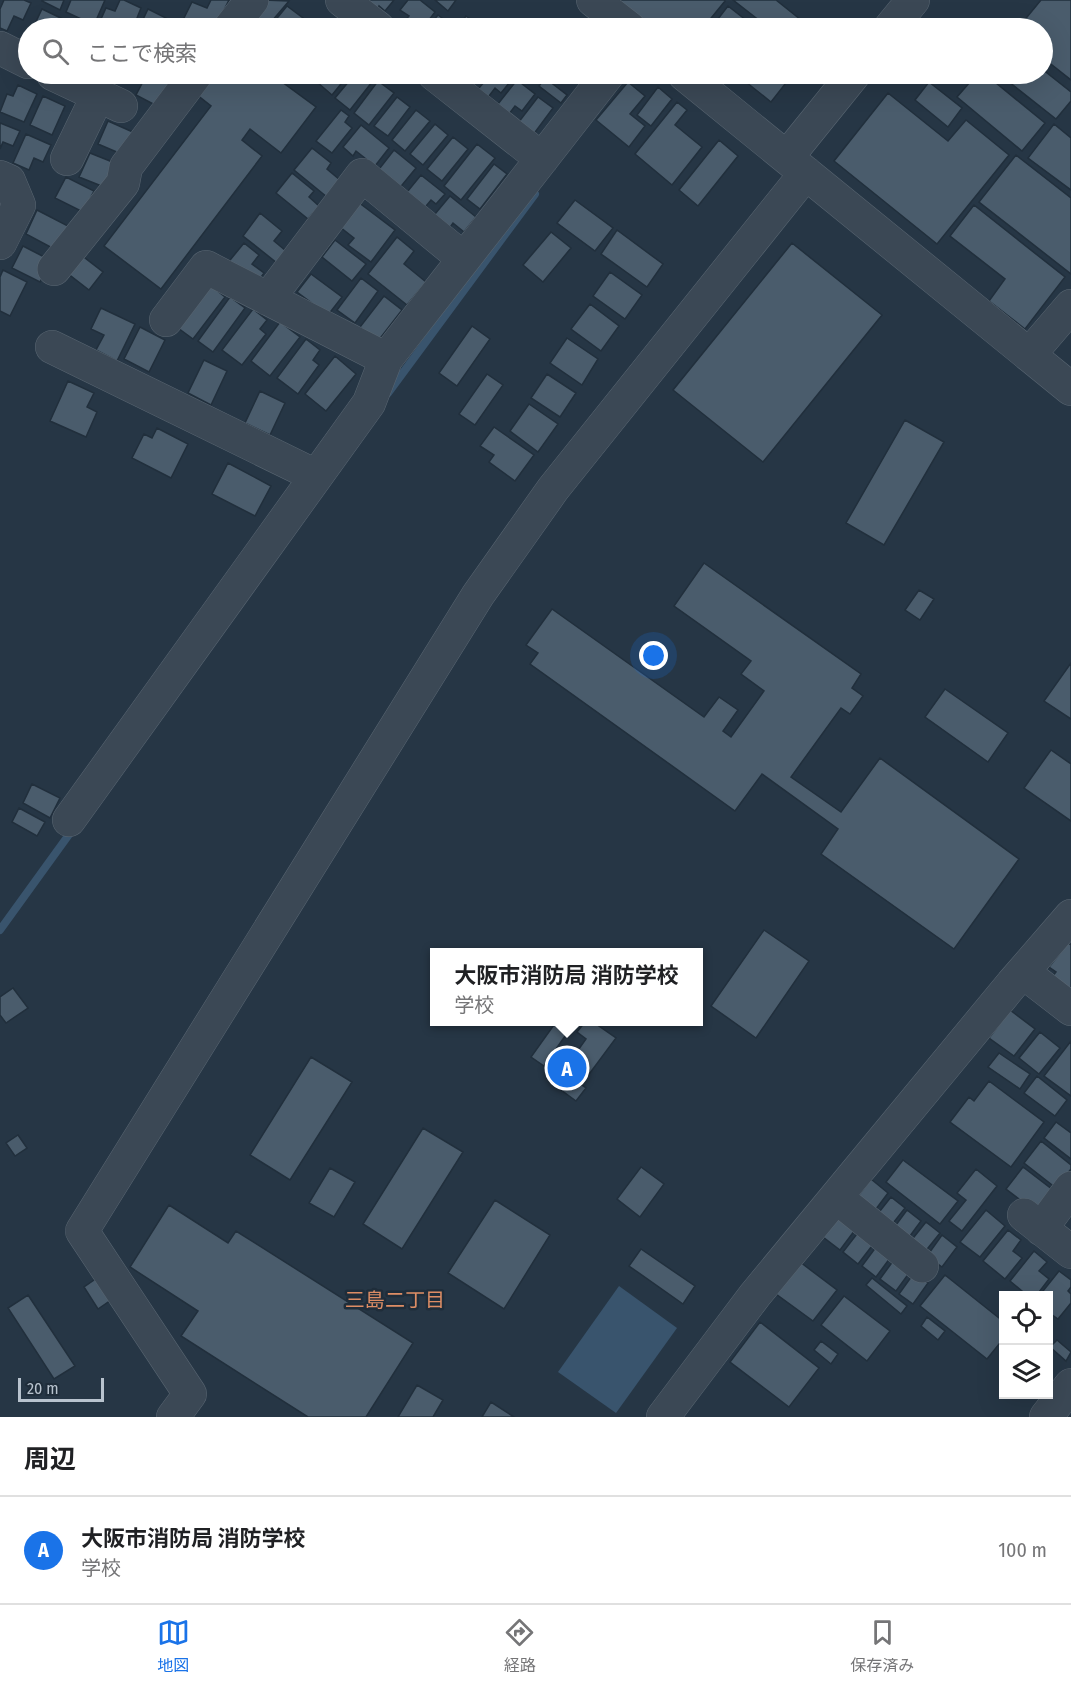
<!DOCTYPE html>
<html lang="ja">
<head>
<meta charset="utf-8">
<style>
  body { margin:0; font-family:"Fira Sans Condensed","Noto Sans JP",sans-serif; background:#f6f6f6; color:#202124 }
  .controls { position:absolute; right:18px; bottom:18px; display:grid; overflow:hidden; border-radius:0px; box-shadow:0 6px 24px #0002 }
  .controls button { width:54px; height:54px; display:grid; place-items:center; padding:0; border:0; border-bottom:2px solid #e0e0e0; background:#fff; color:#202124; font:30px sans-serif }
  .scale { position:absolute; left:18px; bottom:15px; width:86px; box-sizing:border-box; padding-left:6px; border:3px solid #b8c3ce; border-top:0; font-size:16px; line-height:21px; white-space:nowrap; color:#b8c3ce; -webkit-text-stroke:4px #1f2d3a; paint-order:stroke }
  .you { position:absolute; left:654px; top:656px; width:21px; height:21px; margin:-15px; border:4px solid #fff; border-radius:50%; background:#1a73e8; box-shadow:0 0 0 9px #1a73e833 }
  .badge { display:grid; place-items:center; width:39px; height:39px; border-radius:50%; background:#1a73e8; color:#fff; font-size:20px; font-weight:700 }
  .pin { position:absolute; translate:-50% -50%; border:3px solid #fff; box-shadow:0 2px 6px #0006 }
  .popup { position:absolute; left:430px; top:948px; width:273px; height:78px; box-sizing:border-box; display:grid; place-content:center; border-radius:0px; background:#fff; filter:drop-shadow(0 2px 4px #0005); font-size:20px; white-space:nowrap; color:#757577 }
  .popup b { font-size:22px; color:#202124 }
  .popup::after { content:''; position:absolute; left:50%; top:100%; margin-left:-12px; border:12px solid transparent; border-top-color:#fff }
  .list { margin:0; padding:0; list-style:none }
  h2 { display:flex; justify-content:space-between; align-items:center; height:78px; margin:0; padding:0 24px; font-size:26px }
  h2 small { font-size:20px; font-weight:400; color:#757577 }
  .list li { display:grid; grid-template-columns:39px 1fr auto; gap:18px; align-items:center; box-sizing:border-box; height:108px; padding:0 24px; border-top:2px solid #e0e0e0 }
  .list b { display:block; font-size:22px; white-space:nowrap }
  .list p { margin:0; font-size:20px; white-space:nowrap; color:#757577 }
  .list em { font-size:20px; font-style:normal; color:#757577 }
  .icon { flex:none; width:33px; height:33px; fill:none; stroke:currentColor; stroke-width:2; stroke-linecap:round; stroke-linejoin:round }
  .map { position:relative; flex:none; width:1071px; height:1417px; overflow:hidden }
  .search { position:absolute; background:#fff; box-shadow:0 6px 24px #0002; left:18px; right:18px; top:18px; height:66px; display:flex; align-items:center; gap:15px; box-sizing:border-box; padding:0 21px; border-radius:33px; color:#757577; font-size:22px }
  .sheet { height:186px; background:#fff }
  nav { display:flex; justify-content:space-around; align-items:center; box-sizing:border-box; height:84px; border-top:2px solid #e0e0e0; background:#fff; font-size:16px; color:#757577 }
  nav a { display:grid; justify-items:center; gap:3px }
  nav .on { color:#1a73e8 }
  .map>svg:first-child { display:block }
</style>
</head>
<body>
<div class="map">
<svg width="1071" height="1417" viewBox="0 0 1071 1417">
  <rect width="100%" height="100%" fill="#263645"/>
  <path fill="#39546d" d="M619,1286L677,1328L616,1413L558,1372Z"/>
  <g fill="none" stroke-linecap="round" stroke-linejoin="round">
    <path stroke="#39546d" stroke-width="8" d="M388,393L535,194
      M0,930L73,829"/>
  </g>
  <path fill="#4a5c6c" stroke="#212f3c" stroke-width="1.5" d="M4,0H24L31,3L23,20L14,16L7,31L0,28V9Z
    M42,0H64L60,10L42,1Z
    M71,0H105L94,25L66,12Z
    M120,0H124L141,8L133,28H97L106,8L115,11Z
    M211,0H229L215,28H190L181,24L192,2L207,8Z
    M263,0L289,1L266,28H244Z
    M369,0H394L385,11L379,6L374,14L364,7Z
    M408,0H420L435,12L423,28H399L409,16L400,10Z
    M435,0H456L448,11Z
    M612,0H724L725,1L703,28H648Z
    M733,0H776L806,24L802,28H769Z
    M1041,0H1071V80L1042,57V28H1018Z
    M287,6L303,18L295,28H269Z
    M728,6L756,28H711Z
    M42,9L69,22L67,28H33Z
    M148,9L166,18L162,28H139Z
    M438,15L455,28H427Z
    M466,16L483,28H467L460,24Z
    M1042,69L1071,92V101L1056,119L999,74H1042Z
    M104,74H129L125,81L118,78L114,86L101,79Z
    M147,74H169L166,79L176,84L157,106L136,95Z
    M211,74H271L316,107L281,153L250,129L242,140L262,156L161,289L104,246L211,106L196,94Z
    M323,74H349L332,95L317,82Z
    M355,74H371L376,77L350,110L335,98Z
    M491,74H510L514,77L501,93L495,88L483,104L473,95Z
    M736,74H793L771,102Z
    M977,74H985L1045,123L1022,151L957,97Z
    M545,78L567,95L561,103L539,86Z
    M517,80L535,94L522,111L515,106L506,118L494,109Z
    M378,81L394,93L369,125L354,113Z
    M628,82L645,96L630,114L645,126L629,147L596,120Z
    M929,82L962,108L948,127L915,100Z
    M18,85L37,94L24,122L0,112L7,94L13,96Z
    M658,87L672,99L651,126L637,115Z
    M888,93L948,141L966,120L1009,155L937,244L834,161Z
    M43,96L65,106L52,135L30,125Z
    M397,97L410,107L388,136L374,126Z
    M538,97L553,108L533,135L518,123Z
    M677,102L687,110L675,125L702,147L672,185L635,154Z
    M341,110L349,116L345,122L352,128L332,153L316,141Z
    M416,110L430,121L405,151L392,140Z
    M108,121L135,133L126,156L98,144Z
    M0,123L20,131L13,146L3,142L0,149Z
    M435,124L448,135L423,165L410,154Z
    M1054,124L1071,138V190L1028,158Z
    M361,125L389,148L375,166L356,151L353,156L343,147Z
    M26,134L51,145L43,162L34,158L29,170L13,163Z
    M453,137L468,149L442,181L427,169Z
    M719,140L738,156L698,206L679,190Z
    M477,144L495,158L461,200L444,186Z
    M312,148L331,163L327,169L340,180L327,197L294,170Z
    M394,150L416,168L398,190L376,173Z
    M90,153L115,163L104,187L79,177Z
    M1016,155L1071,198V274L979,202Z
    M494,164L507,174L480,209L467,199Z
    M292,173L314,191L309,197L319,206L308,219L276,193Z
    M421,175L445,194L436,204L431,200L422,211L403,197Z
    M66,177L94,191L83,212L55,198Z
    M450,196L476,217L464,232L453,223L446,233L430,220Z
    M575,200L613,228L595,251L557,223Z
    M358,202L395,230L371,262L348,245L354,238L340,227Z
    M974,205L1065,277L1025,329L989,301L1005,279L950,236Z
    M37,210L68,226L56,250L26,234Z
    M260,213L282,231L274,241L286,251L277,263L243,236Z
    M617,230L663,264L647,287L601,254Z
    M551,232L571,248L543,282L523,265Z
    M397,237L414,251L404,264L426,282L407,305L368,274Z
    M335,240L366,264L352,281L322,257Z
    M244,243L259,255L252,264L264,273L257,283L226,265Z
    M792,243L882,315L763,462L673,390Z
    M23,246L50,260L40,282L12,268Z
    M76,251L103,272L89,290L62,269Z
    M3,270L27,282L10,316L0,311V277Z
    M610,272L642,295L625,319L593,296Z
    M311,274L342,297L328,315L297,292Z
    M361,278L378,291L355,323L337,310Z
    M210,285L225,297L193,339L178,328Z
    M384,296L402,310L378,341L360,327Z
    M230,297L245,308L213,352L198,341Z
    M590,304L619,326L601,351L571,329Z
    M101,308L135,324L117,361L96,350L104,335L91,329Z
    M253,309L267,320L260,329L266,334L242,365L222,350Z
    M280,322L300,337L270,376L251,361Z
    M472,326L490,339L457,386L439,373Z
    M140,327L165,340L149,372L124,359Z
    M567,338L598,359L582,385L550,363Z
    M306,339L320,350L313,360L319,365L298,394L277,378Z
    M335,356L356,374L326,411L305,394Z
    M204,360L227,371L211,405L188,393Z
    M487,374L503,385L475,425L459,414Z
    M547,374L576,393L560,417L531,398Z
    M68,381L94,393L87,407L97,412L86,437L50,421Z
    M260,391L285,403L270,435L245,423Z
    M529,404L558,424L538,452L510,431Z
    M905,420L944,442L884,545L846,523Z
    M494,427L534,455L515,481L489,462L494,455L480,446Z
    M157,428L188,444L171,478L132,458L144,434L152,438Z
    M228,463L271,486L255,516L212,494Z
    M704,563L861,674L852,688L863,696L850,714L841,708L791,777L841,812L880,758L1019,859L954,949L821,854L838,829L762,774L735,811L530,664L538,653L526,645L552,609L704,717L719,697L738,710L723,731L731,737L764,691L741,674L751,661L674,606Z
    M919,590L934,599L920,620L905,610Z
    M1071,663V719L1044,701Z
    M945,689L1008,733L988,762L925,717Z
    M1051,750L1071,764V821L1024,788Z
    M32,784L60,798L50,818L23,803Z
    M19,808L45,822L37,836L12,822Z
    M764,930L809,961L756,1038L711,1006Z
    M1068,943L1071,945V1001L1048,982L1056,972L1049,967Z
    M13,988L28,1008L6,1023L0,1015V997Z
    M1010,1010L1035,1029L1014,1056L989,1038Z
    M556,1022H575L544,1066L531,1057Z
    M585,1022H593L616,1038L587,1077L569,1063L586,1039L577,1032Z
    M1040,1032L1060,1048L1039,1074L1019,1058Z
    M1071,1041V1096L1044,1076Z
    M999,1053L1030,1074L1020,1089L988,1067Z
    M311,1057L352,1082L290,1180L250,1155Z
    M566,1074L586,1088L576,1101L557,1087Z
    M1037,1076L1067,1100L1055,1116L1024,1093Z
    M989,1081L1044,1122L1011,1167L950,1122L969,1097L974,1101Z
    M1056,1122L1071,1133V1159L1044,1138Z
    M423,1128L463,1152L402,1249L363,1224Z
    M18,1135L27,1148L15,1156L6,1143Z
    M1041,1141L1071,1165V1169L1056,1188L1024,1163Z
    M903,1160L958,1201L940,1224L886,1182Z
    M641,1167L664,1184L640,1217L617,1199Z
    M1023,1167L1053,1190L1036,1212L1006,1189Z
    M330,1168L355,1182L334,1217L309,1203Z
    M976,1169L997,1186L962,1231L949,1221L966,1200L957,1193Z
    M871,1179L888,1193L873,1213L855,1200Z
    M891,1197L905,1208L890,1227L876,1216Z
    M495,1200L550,1235L504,1309L448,1273Z
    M169,1205L228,1243L236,1231L413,1343L366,1417H308L181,1336L198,1311L130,1267Z
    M907,1210L921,1221L907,1240L893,1229Z
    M986,1210L1005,1226L980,1257L960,1242Z
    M840,1214L858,1226L840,1250L823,1237Z
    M926,1222L940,1233L924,1253L910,1242Z
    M860,1230L875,1242L858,1264L843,1252Z
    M1008,1230L1021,1240L1013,1251L1022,1258L1005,1279L983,1261Z
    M942,1235L957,1247L942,1267L927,1256Z
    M879,1243L893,1254L876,1277L862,1266Z
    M641,1249L695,1286L683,1304L629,1266Z
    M1034,1251L1047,1262L1039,1271L1049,1279L1036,1296H1028L1010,1281Z
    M896,1257L912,1269L896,1291L880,1279Z
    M800,1262L837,1290L813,1321L776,1294Z
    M1059,1271L1071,1280V1287L1068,1291L1071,1294V1303L1058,1319L1048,1312V1296H1039Z
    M914,1273L928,1283L913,1304L899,1294Z
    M945,1275L1004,1322V1338L987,1359L920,1306Z
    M97,1278L111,1300L98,1309L84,1287Z
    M872,1278L907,1306L901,1314L866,1285Z
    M28,1295L75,1366L54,1379L8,1308Z
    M844,1296L890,1331L867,1361L821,1325Z
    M927,1317L945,1331L938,1340L921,1326Z
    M760,1322L819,1368L789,1407L730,1362Z
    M1057,1340L1071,1352L1066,1361L1050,1347Z
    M821,1341L838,1354L831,1364L814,1350Z
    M417,1385L443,1400L433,1417H398Z
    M491,1402L514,1417H482Z"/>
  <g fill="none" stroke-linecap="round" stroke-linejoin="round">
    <g stroke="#596672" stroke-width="34">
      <path id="minor" d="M342,0L378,28
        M593,0L629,28
        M230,28L252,0
        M890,28L913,0
        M0,48L28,62
        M53,74L121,106
        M434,74L542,159
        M684,74L1071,389
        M787,157L854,74
        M67,159L98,95
        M0,177L9,181L19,205L0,243
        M54,269L123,183L126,167L196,74
        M268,299L362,175L464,259
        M166,320L206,267L386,359
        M52,347L316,476
        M1029,355L1071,306
        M69,820L369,403L386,359L608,74
        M1023,972L1071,1009
        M836,1197L922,1266
        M1024,1215L1071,1252
        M1041,1229L1071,1188
        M173,1417L190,1394L82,1231L478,595L553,489L806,173
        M663,1417L755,1295L1012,984L1071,916
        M1046,1417L1071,1385"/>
    </g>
    <use href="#minor" stroke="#3b4855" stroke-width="33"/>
  </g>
  <g text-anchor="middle" stroke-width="5" stroke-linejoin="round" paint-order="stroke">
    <g font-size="20" fill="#dd8d65" stroke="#1f2d3a">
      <text x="395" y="1307">三島二丁目</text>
    </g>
  </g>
</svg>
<div class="controls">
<button><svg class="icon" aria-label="locate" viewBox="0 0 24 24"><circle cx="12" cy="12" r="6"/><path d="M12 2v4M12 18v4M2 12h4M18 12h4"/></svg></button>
<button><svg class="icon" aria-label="layers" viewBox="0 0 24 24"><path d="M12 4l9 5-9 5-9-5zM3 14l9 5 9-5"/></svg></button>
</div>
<div class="scale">20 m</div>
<div class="you"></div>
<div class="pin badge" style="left:567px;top:1068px">A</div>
<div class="popup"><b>大阪市消防局 消防学校</b>学校</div>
<div class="search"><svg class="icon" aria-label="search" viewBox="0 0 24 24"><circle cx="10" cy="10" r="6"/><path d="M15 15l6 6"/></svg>ここで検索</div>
</div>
<section class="sheet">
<h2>周辺<small></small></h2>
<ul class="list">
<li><span class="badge">A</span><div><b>大阪市消防局 消防学校</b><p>学校</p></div><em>100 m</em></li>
</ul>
</section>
<nav>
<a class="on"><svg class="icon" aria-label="map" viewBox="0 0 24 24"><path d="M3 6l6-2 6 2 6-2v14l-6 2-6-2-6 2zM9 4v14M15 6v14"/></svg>地図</a>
<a><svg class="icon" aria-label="directions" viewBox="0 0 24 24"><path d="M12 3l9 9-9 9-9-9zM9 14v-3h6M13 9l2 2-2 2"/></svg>経路</a>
<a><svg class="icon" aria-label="saved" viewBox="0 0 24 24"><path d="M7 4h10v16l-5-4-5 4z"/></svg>保存済み</a>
</nav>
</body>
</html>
